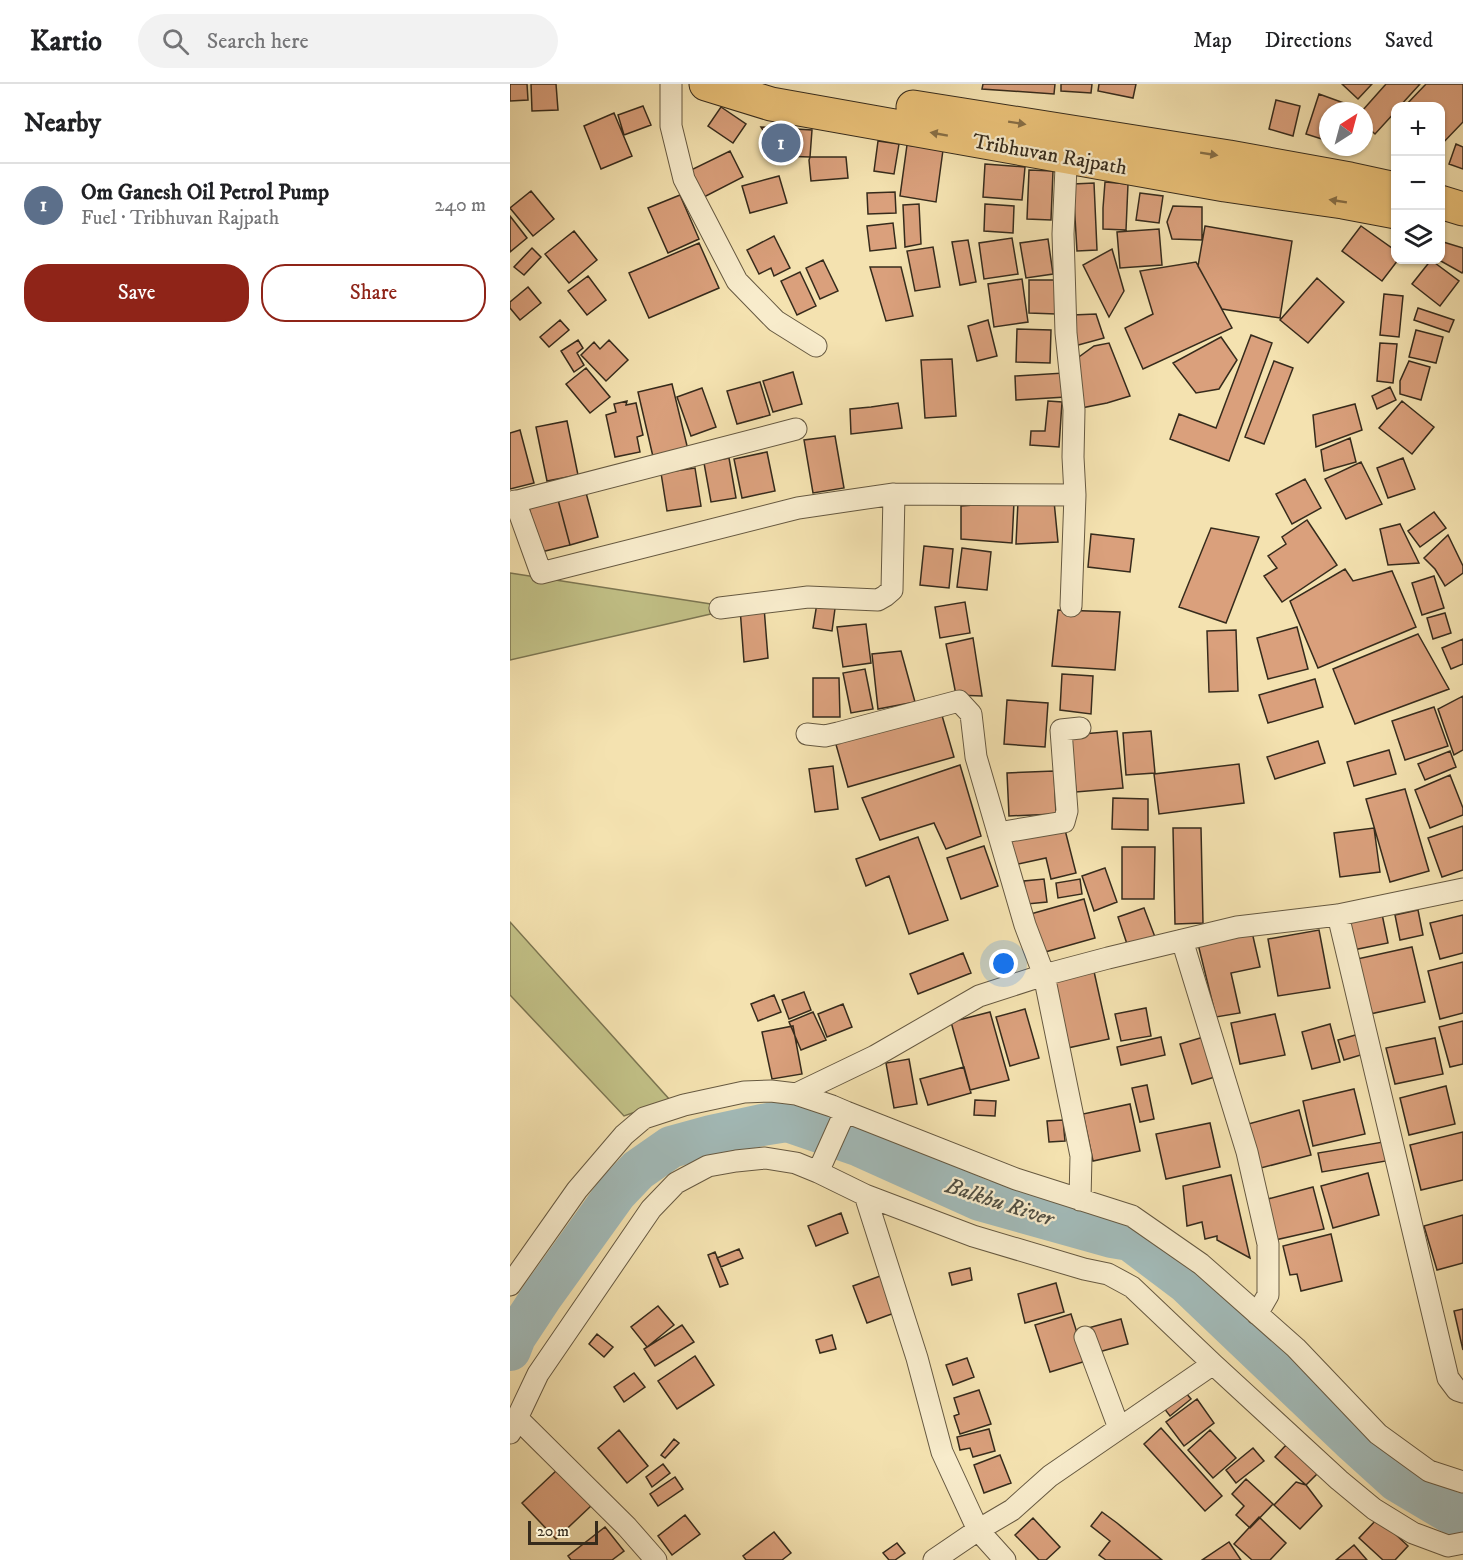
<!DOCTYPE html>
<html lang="en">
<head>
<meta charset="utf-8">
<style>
  body { margin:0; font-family:"IM FELL DW Pica",serif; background:#f2f2f2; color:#202124 }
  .controls { position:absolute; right:18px; top:18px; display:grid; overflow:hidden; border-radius:12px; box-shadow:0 2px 4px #0004 }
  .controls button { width:54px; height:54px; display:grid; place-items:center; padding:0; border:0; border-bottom:2px solid #e0e0e0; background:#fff; color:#202124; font:30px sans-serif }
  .compass { position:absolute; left:809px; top:18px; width:54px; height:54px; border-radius:50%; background:#fff; box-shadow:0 2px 4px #0004; rotate:36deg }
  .scale { position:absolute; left:18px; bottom:15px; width:70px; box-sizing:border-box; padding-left:6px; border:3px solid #362b1c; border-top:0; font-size:16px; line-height:21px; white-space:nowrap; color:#362b1c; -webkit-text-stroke:4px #f8eccc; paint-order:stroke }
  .you { position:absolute; left:494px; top:880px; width:21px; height:21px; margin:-15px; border:4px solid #fff; border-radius:50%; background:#1a73e8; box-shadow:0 0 0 9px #1a73e833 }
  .badge { display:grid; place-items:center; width:39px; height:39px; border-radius:50%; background:#8f2418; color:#fff; font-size:20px; font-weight:700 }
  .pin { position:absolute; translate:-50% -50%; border:3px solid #fff; box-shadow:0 2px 6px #0006 }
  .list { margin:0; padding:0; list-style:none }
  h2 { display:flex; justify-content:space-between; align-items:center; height:78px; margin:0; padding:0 24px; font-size:26px }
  h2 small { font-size:20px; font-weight:400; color:#757577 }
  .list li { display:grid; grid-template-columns:39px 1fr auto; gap:18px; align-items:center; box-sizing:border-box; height:84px; padding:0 24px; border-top:2px solid #e0e0e0 }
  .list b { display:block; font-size:22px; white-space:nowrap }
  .list p { margin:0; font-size:20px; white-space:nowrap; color:#757577 }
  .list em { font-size:20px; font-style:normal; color:#757577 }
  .actions { display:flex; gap:12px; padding:18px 24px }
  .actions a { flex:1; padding:14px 0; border:2px solid #8f2418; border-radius:24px; text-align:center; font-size:21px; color:#8f2418 }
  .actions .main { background:#8f2418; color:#fff }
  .icon { flex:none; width:33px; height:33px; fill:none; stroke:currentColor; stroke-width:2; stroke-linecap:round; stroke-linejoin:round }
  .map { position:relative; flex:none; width:953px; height:1476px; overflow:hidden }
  header { display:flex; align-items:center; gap:36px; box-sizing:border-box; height:84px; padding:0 30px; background:#fff; border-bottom:2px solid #e0e0e0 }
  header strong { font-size:28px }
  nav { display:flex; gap:33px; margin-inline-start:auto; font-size:21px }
  .search { width:420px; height:54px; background:#f2f2f2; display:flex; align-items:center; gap:15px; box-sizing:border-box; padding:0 21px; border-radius:33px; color:#757577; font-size:22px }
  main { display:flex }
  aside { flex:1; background:#fff }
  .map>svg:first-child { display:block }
</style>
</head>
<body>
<header>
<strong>Kartio</strong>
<div class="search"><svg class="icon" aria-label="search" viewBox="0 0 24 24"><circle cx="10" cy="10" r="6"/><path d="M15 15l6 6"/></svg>Search here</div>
<nav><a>Map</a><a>Directions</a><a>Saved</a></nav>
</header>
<main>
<aside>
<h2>Nearby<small></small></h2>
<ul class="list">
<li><span class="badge" style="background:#5c6f8a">1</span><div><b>Om Ganesh Oil Petrol Pump</b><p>Fuel · Tribhuvan Rajpath</p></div><em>240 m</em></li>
</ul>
<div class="actions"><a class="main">Save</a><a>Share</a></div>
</aside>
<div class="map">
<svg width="953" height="1476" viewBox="0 0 953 1476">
  <rect width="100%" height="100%" fill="#f4e2b0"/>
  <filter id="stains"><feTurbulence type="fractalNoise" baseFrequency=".00333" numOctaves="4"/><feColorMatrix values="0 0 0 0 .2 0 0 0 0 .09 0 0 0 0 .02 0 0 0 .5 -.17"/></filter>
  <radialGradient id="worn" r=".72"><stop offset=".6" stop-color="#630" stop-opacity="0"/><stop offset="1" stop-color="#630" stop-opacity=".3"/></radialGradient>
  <path fill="#c2c187" stroke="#7c7652" stroke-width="1.5" d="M0,489L227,524L0,576Z
    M0,838L160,1016L114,1032L0,911Z"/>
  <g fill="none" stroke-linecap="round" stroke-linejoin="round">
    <path stroke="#a2bab8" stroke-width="42" d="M0,1266L5,1253L32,1212L106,1109L128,1086L161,1063L201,1052L252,1041L277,1037L350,1062L470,1116L602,1153L620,1156L677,1199L844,1358L887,1397L941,1429L953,1430"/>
  </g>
  <path fill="#daa07c" stroke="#362b1c" stroke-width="1.5" d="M0,0H17L18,16L0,17Z
    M21,0H46L48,26L22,27Z
    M473,0H545L544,10L472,5Z
    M551,0H582L581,9L551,7Z
    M589,0H626L623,14L588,7Z
    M832,0H862L848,15Z
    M876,0H910L890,22H886V27L865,50L854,40V27H852Z
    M916,0H953V38L930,62V22H895Z
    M809,10L845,23L844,27H818V57L796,50Z
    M766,16L790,22L783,52L759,45Z
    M133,22L141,41L114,51L108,31Z
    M211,23L236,40L223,59L198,42Z
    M104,29L122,72L91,85L74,42Z
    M251,43L302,46L300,73L270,72Z
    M368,57L389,60L384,90L364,87Z
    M946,60L953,63V85L939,80Z
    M397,61L433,66L426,118L390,112Z
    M220,67L233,93L194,113L181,86Z
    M300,73H336L338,94L301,97L299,76Z
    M475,80L515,83L512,116L473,113Z
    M519,86L543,87L541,136L517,135Z
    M269,92L277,119L240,129L232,102Z
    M595,98L618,100L616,146L593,145V124Z
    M584,99L587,166L567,167L563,100Z
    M21,107L44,135L23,152L0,124Z
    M385,108L386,129L358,130L357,109Z
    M630,109L653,112L649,139L626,136Z
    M170,111L189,155L158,169L138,124Z
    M409,120L411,160L395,163L393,121Z
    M475,120L504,122L503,149L474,147Z
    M663,122L692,123V156L662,155L657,138Z
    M0,132L17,154L0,168Z
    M383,139L386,164L360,167L357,142Z
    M695,142L782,157L770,234L712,225L688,182Z
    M851,142L886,167V176H888L872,197L832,167Z
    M649,145L652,181L610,184L607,148Z
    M64,147L87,176L59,199L35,170Z
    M264,152L280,184L264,192L261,184L249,190L237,166Z
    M502,154L508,190L474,195L469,159Z
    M538,155L543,190L516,194L510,159Z
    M458,156L466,198L450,201L442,158Z
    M930,157L953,164V187L952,189L929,176H930Z
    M189,159L209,204L139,234L119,189Z
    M423,163L430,203L405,207L397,167Z
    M22,164L31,173L14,191L4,183Z
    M602,165L614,207L599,233L573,181Z
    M313,176L328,207L310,215L296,184Z
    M921,176L949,197L930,222L902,200Z
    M686,178L722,244L633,285L615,244L643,230L630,187Z
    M360,183H391L403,232L376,237Z
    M290,188L306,222L287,231L271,197Z
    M78,192L96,216L77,231L58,207Z
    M807,194L834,218L798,259L770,236Z
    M512,195L518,238L484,243L478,200Z
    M519,196H546V230L519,229Z
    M18,203L31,219L10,236L0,224V218Z
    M874,210L893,212L889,253L870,251Z
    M908,224L944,236L939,248L904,236Z
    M586,230L594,254L561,263L562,231Z
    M50,236L59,246L39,263L30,253Z
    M478,236L487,272L467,277L458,242Z
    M507,245L541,246L540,279L506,278Z
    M906,246L933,253L926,279L899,273Z
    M741,251L762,259L719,377L660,355L669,330L706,344Z
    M711,253L727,276L709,305L686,309L663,279Z
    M68,256L73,264L67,269L74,281L64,288L51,267Z
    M99,256L118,276L96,297L71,271L84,258L90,265Z
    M599,259L620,312L597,319L571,324L562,278L584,262Z
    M870,259L887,260L883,299L867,297Z
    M442,275L446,332L415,334L411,276Z
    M764,277L783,284L754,360L735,353Z
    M899,277L920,283L911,316L890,310V297Z
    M76,284L100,313L80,329L56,300Z
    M283,288L292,320L263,328L253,297Z
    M554,289L556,313L506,316L505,292Z
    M250,298L260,331L227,340L217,307Z
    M162,300L179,370L144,377L128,308Z
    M880,303L886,316L867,325L862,312Z
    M192,304L206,343L181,352L167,313Z
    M117,317L116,321L126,319L133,351L127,353L130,368L105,373L96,331L106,328L104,320Z
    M538,317L552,318L549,363L520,361L521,347H535Z
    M892,317L924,343L902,370L869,344Z
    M388,319L392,344L341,350L340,325L361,323Z
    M845,320L852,346L806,363L803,331Z
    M57,337L68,391L37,397L26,343Z
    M10,346L24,399L0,405V349Z
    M325,352L334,404L303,409L294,356Z
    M840,354L846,378L814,387L811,366Z
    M257,368L265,407L232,414L224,375Z
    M219,374L226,414L201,418L194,379Z
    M893,374L905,405L878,414L867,384Z
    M851,378L872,420L836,435L815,395Z
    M185,384L191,422L157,427L151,389Z
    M795,395L811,424L782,440L766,410Z
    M75,405L88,453L60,461L47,412Z
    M47,412L60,461L31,468L18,420Z
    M508,417H544L548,458L506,460Z
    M504,418L502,459L451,455V422Z
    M924,428L936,444L910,463L898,447Z
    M797,436L827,481L772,518L754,492L767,484L758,472L776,460L772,453Z
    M890,440L909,479L878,481L870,445Z
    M701,444L749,453L716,539L669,523Z
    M581,450L624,455L620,488L578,483Z
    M938,451L953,482V489L935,502L925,485L914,474Z
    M414,462L443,465L439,504L410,501Z
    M452,464L481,468L477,506L447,503Z
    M835,485L843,497L882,487L906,543L808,584L780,517Z
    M924,492L934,524L912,531L902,499Z
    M308,513L326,517L322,547L303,544Z
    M455,518L460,549L430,554L425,523Z
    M254,523L258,574L234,578L230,524Z
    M548,526L610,528L605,586L542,582Z
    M935,529L941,549L923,555L917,534Z
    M356,540L361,579L333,583L327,543Z
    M787,543L798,585L758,595L747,554Z
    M726,546L728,607L699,608L697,547Z
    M908,550L939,605L845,640L823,585Z
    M463,554L472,612L446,611L436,560Z
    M953,555V580L941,585L932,564Z
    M391,567L405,618L368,625L362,570Z
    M355,585L363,625L341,629L333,589Z
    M552,590L583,592L581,630L550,626Z
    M303,594H329L330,633H303Z
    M805,595L813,623L758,639L749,611Z
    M953,612V666L944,671L928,625Z
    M497,616L538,619L535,663L494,660Z
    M924,623L938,662L895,676L882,637Z
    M431,628L444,673L338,703L325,657Z
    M607,647L613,704L566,708L561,651Z
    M641,647L645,689L616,691L613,649Z
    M808,657L815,679L765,695L757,673Z
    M879,666L886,690L844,702L837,678Z
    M940,667L946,683L915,696L908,680Z
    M729,680L734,719L649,730L644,690Z
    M450,681L471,752L436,765L424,739L370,756L352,714Z
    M323,682L328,725L305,728L299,685Z
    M544,687L546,730L499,732L497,689Z
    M940,691L953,724V731L920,744L905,706Z
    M895,705L919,787L880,798L856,715Z
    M603,714L638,715V746L602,745Z
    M554,742L566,789L541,795L536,774L504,781L498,755Z
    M953,742V786L932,793L918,754Z
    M663,744H691L693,839L665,840Z
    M864,744L870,788L830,793L824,749Z
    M408,753L438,836L399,850L379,792L356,802L346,775Z
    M474,762L488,802L451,815L437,774Z
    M612,763H645L644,815H612Z
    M595,784L607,818L584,827L572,792Z
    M534,795L537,818L517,820L514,797Z
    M570,795L572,810L548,814L546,799Z
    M574,815L585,854L528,870L517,831Z
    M634,824L645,853L618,863L608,833Z
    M908,826L913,851L890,856L885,831Z
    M872,830L878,859L843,866L838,836Z
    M953,831V869L930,875L920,839Z
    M809,846L820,904L768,912L758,855Z
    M742,848L750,883L721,889L730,929L706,933L688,860Z
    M902,863L915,918L860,930L847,875Z
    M453,869L461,889L408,910L400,890Z
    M953,878V929L930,935L918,887Z
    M583,883L599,955L553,965L537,892Z
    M294,908L301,926L279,935L272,916Z
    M264,911L271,928L248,937L241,920Z
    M333,920L342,943L317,953L308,930Z
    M636,924L641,952L611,957L605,930Z
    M515,925L529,974L500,982L486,933Z
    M303,928L316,956L291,966L279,938Z
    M480,928L499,996L460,1006L441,938Z
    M765,930L775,971L730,980L721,939Z
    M953,937V980L940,983L929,943Z
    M820,940L830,978L802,985L792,948Z
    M283,942L292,990L262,995L252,948Z
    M849,950L854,970L834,976L828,956Z
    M697,952L708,992L682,1000L670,960Z
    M651,953L655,971L611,981L607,963Z
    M925,954L933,990L885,1000L876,964Z
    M399,975L407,1020L384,1024L376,979Z
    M454,983L461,1009L418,1021L410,995Z
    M637,1001L644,1035L630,1038L622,1004Z
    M936,1002L945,1040L899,1051L890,1014Z
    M844,1005L855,1050L803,1062L793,1017Z
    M465,1016L486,1017L485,1032L464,1031Z
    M620,1020L630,1067L583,1077L573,1030Z
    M789,1026L801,1071L743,1086L731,1042Z
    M553,1036L555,1057L539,1058L537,1037Z
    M700,1039L710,1083L656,1095L646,1050Z
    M953,1048V1096L911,1106L900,1061Z
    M873,1058L876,1077L812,1088L808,1069Z
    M858,1089L869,1131L823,1144L811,1102Z
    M721,1091L740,1174L707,1156V1152L695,1155L692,1138L677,1142L673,1102Z
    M803,1103L814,1145L765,1156L754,1116Z
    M331,1129L338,1149L306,1162L298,1142Z
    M953,1131V1179L927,1186L914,1142Z
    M821,1150L832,1197L791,1207L787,1190L780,1191L773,1162Z
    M229,1165L233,1174L211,1183L207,1174Z
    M205,1168L218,1200L210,1203L198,1171Z
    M460,1184L462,1196L442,1201L439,1189Z
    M373,1191L387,1228L357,1239L343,1202Z
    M546,1199L554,1228L515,1239L508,1210Z
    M148,1222L164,1241L137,1263L121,1243Z
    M953,1225V1266L944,1227Z
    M561,1230L576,1277L540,1288L525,1241Z
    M611,1235L618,1260L585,1269L578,1244Z
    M172,1241L184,1258L145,1282L134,1265Z
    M87,1250L103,1263L94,1273L79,1260Z
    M322,1251L326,1265L310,1269L306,1256Z
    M185,1272L204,1301L167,1325L148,1297Z
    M457,1274L464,1293L443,1301L436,1281Z
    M124,1289L135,1303L114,1318L104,1303Z
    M671,1303L681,1315L660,1332L650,1319Z
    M469,1306L481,1340L450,1350L444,1332L449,1330L444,1314Z
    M687,1315L704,1339L674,1362L656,1338Z
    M651,1344L712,1412L695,1427L634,1360Z
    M479,1345L485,1367L463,1373L460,1364L450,1366L447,1353Z
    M109,1346L138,1382L117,1399L88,1364Z
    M700,1346L726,1374L703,1394L678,1366Z
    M164,1355L169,1359L155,1374L151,1371Z
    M776,1361L808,1389L796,1401L765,1373Z
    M743,1364L754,1377L726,1399L716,1386Z
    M490,1371L501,1399L474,1409L464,1381Z
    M153,1380L160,1389L142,1403L136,1393Z
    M48,1385L82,1421L46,1455L12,1419Z
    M165,1393L173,1405L148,1422L140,1410Z
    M736,1395L763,1420L740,1444L726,1431L734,1422L722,1410Z
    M786,1398L796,1401L812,1422L790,1445L764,1421Z
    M592,1428L607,1439L652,1476H596L589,1471L600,1457L581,1442Z
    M175,1431L190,1450L162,1471L148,1452Z
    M749,1433L776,1459L760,1476H742L724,1460Z
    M523,1434L550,1463L536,1476H529L505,1451Z
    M868,1434L898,1462L885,1476H873L849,1454Z
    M95,1443L114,1467L102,1476H61L58,1472Z
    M264,1448L281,1469L272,1476H236L233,1472Z
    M719,1458L731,1476H692Z
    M387,1459L395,1469L385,1476H379L373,1469Z
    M844,1461L857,1476H826Z"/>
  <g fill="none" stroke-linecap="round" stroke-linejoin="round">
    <g stroke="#665941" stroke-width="23">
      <path id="minor" d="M161,0V42L174,95L227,197L266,237L306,262
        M557,61L553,150L556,249L564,326L563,373L565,411
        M5,417L31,489L288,424L384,410
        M0,419L286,345
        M210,524L298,513L368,516L375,512L382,506L384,410L565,411L561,522
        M297,650L315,652L328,649L449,617L461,630L466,673L515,841L534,891L571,1072L570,1116
        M488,749L554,738L557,727L551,646L570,644
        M828,831L938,1294L947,1306L953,1308
        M672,856L737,1068L758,1160V1211L747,1230
        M286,1010L322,1022L336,1028L330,1039L308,1088L355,1111L407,1274L432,1368L468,1446L495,1476
        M336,1028L506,1095L622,1132L691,1180L786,1264L868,1350L919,1387L953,1398
        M355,1111L463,1152L574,1185L598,1190L622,1203L703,1280L829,1396L864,1425L903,1449L938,1462L953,1459
        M0,1201L67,1106L114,1051L134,1034L174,1021L234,1008L261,1007L286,1010L365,972L469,912L534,891L598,874L727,843L828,831L953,805
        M575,1253L609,1344
        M7,1334L117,1443L146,1476
        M0,1349L28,1290L141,1125L166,1099L198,1082L226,1077L255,1074L286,1079L308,1088
        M424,1476L468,1446L502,1426L540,1392L703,1280"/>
    </g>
    <g stroke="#362b1c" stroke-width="35">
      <path id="trunk" d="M196,0L261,20L715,101L833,118L886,128
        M403,23L719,73L840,95L886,105
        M930,118L953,125"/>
    </g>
    <use href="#minor" stroke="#f8eccc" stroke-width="21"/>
    <use href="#trunk" stroke="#eac178" stroke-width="33"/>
  </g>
  <defs><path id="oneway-solid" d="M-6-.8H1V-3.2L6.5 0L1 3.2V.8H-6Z" transform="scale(1.5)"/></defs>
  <g fill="#876e45">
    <use href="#oneway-solid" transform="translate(507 39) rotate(9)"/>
    <use href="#oneway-solid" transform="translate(429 50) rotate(-170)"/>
    <use href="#oneway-solid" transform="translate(699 70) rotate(9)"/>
    <use href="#oneway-solid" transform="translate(828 117) rotate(-171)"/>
  </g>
  <g text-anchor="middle" stroke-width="4.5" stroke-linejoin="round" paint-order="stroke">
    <g font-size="21" fill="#362b1c" stroke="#f8eccc">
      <text transform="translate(540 70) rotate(10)" y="7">Tribhuvan Rajpath</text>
    </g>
    <g font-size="22" font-style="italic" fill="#514f43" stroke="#f8eccc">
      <text transform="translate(490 1117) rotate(18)" y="8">Balkhu River</text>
    </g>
  </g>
  <rect width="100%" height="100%" filter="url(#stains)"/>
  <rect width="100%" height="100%" fill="url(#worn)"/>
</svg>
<div class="controls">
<button>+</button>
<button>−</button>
<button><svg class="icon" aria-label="layers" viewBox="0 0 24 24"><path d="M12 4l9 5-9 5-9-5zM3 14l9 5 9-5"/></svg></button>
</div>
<svg class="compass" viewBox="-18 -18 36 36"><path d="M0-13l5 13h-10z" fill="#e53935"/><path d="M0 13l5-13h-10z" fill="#757577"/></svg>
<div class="scale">20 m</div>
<div class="you"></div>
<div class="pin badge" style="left:271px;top:59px;background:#5c6f8a">1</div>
</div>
</main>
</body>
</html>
